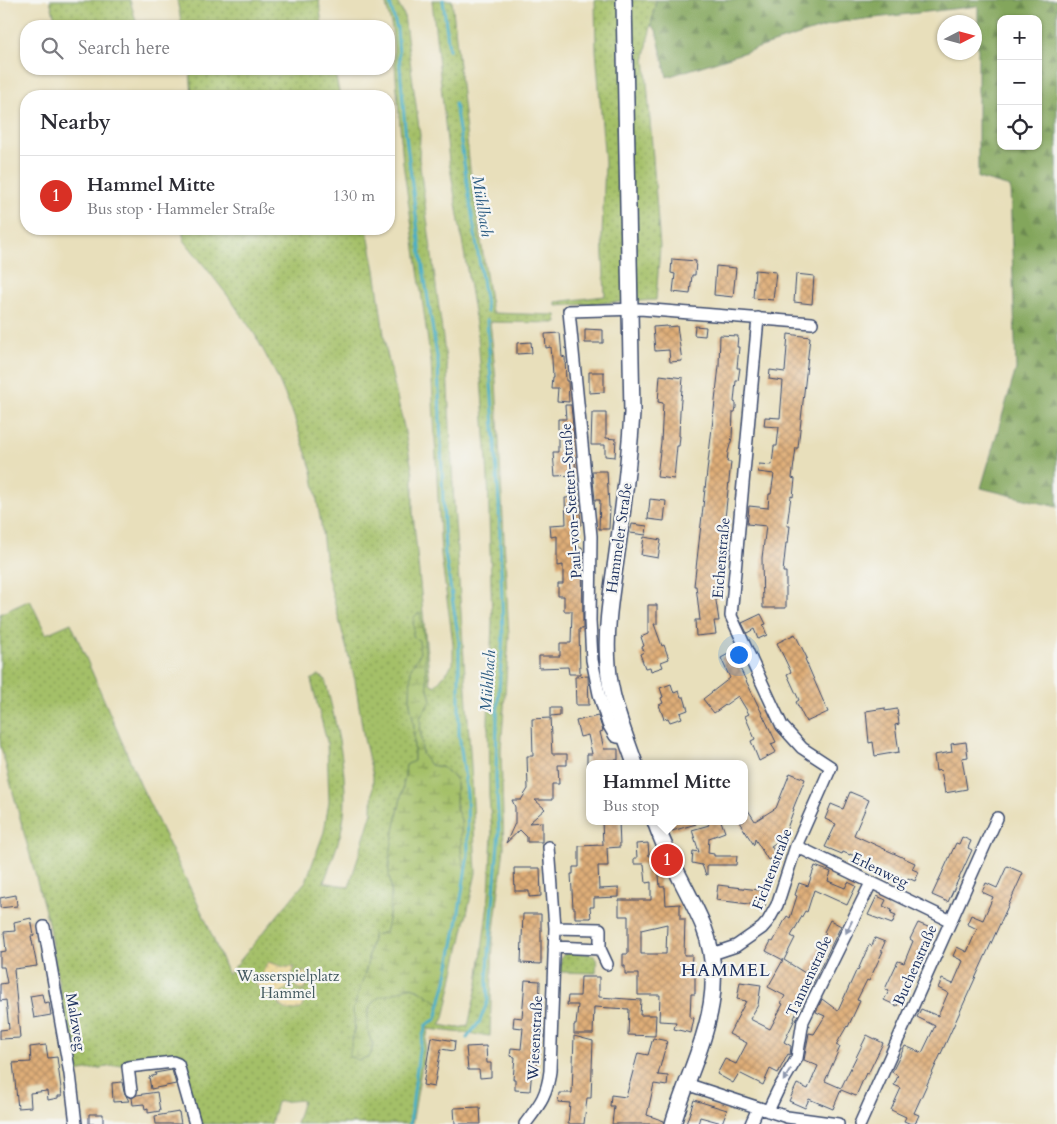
<!DOCTYPE html>
<html lang="en">
<head>
<meta charset="utf-8">
<style>
  body { margin:0; font-family:Cardo,serif; background:#f2f2f3; color:#2b2b33 }
  .controls { position:absolute; right:15px; top:15px; display:grid; overflow:hidden; border-radius:10px; box-shadow:0 1px 4px #0004 }
  .controls button { width:45px; height:45px; display:grid; place-items:center; padding:0; border:0; border-bottom:1px solid #e1e1e2; background:#fff; color:#2b2b33; font:25px sans-serif }
  .compass { position:absolute; left:937px; top:15px; width:45px; height:45px; border-radius:50%; background:#fff; box-shadow:0 1px 4px #0004; rotate:84deg }
  .you { position:absolute; left:738px; top:654px; width:18px; height:18px; margin:-12px; border:4px solid #fff; border-radius:50%; background:#1a73e8; box-shadow:0 0 0 8px #1a73e833 }
  .badge { display:grid; place-items:center; width:32px; height:32px; border-radius:50%; background:#d93025; color:#fff; font-size:16px; font-weight:700 }
  .pin { position:absolute; translate:-50% -50%; border:2px solid #fff; box-shadow:0 1px 5px #0006 }
  .popup { position:absolute; left:586px; top:760px; width:162px; height:65px; box-sizing:border-box; display:grid; place-content:center; border-radius:10px; background:#fff; filter:drop-shadow(0 1px 4px #0005); font-size:16px; white-space:nowrap; color:#7c7c81 }
  .popup b { font-size:19px; color:#2b2b33 }
  .popup::after { content:''; position:absolute; left:50%; top:100%; margin-left:-10px; border:10px solid transparent; border-top-color:#fff }
  .list { margin:0; padding:0; list-style:none }
  h2 { display:flex; justify-content:space-between; align-items:center; height:65px; margin:0; padding:0 20px; font-size:21px }
  h2 small { font-size:16px; font-weight:400; color:#7c7c81 }
  .list li { display:grid; grid-template-columns:32px 1fr auto; gap:15px; align-items:center; box-sizing:border-box; height:80px; padding:0 20px; border-top:1px solid #e1e1e2 }
  .list b { display:block; font-size:19px; white-space:nowrap }
  .list p { margin:0; font-size:16px; white-space:nowrap; color:#7c7c81 }
  .list em { font-size:16px; font-style:normal; color:#7c7c81 }
  .icon { flex:none; width:28px; height:28px; fill:none; stroke:currentColor; stroke-width:2; stroke-linecap:round; stroke-linejoin:round }
  .map { position:relative; flex:none; width:1057px; height:1124px; overflow:hidden }
  .search { position:absolute; background:#fff; box-shadow:0 1px 4px #0004; left:20px; top:20px; width:375px; height:55px; display:flex; align-items:center; gap:12px; box-sizing:border-box; padding:0 18px; border-radius:20px; color:#7c7c81; font-size:19px }
  .panel { position:absolute; background:#fff; box-shadow:0 1px 4px #0004; left:20px; top:90px; width:375px; height:145px; border-radius:20px }
  .map>svg:first-child { display:block }
</style>
</head>
<body>
<div class="map">
<svg width="1057" height="1124" viewBox="0 0 1057 1124">
  <defs>
    <pattern id="grass-dots" width="8" height="8" patternUnits="userSpaceOnUse" patternTransform="scale(1.25)"><rect width="8" height="8" fill="#a4c068"/><path d="M2 2h.1M6 6h.1" fill="none" stroke="#859c59" stroke-width="1.8" stroke-linecap="round"/></pattern>
    <pattern id="forest-firs" width="22" height="20" patternUnits="userSpaceOnUse" patternTransform="scale(1.25)"><rect width="22" height="20" fill="#83a65c"/><path d="M5 1l3.5 6h-7zM16 11l3.5 6h-7z" fill="#6a884f"/></pattern>
    <pattern id="wetland-marsh" width="20" height="14" patternUnits="userSpaceOnUse" patternTransform="scale(1.25)"><rect width="20" height="14" fill="#a4c068"/><path d="M1 5h8M5 5V1M11 12h8M15 12V8" fill="none" stroke="#859c59"/></pattern>
    <pattern id="sand-dots" width="8" height="8" patternUnits="userSpaceOnUse" patternTransform="scale(1.25)"><rect width="8" height="8" fill="#eeda9e"/><path d="M2 2h.1M6 6h.1" fill="none" stroke="#ccbb8a" stroke-width="1.8" stroke-linecap="round"/></pattern>
    <pattern id="building-cross-hatch" width="8" height="8" patternUnits="userSpaceOnUse" patternTransform="scale(1.25)"><rect width="8" height="8" fill="#dfae78"/><path d="M0 0l8 8M0 8l8-8" fill="none" stroke="#b48e66"/></pattern>
  </defs>
  <rect width="100%" height="100%" fill="#f6f6f2"/>
  <filter id="ink" filterUnits="userSpaceOnUse"><feTurbulence type="fractalNoise" baseFrequency=".02" numOctaves="2"/><feDisplacementMap in="SourceGraphic" scale="10" xChannelSelector="R" yChannelSelector="G"/><feConvolveMatrix kernelMatrix="1 2 1 2 8 2 1 2 1" color-interpolation-filters="sRGB"/></filter>
  <filter id="wash" filterUnits="userSpaceOnUse"><feTurbulence type="fractalNoise" baseFrequency=".0096" numOctaves="4" result="noise"/><feDisplacementMap in="SourceGraphic" scale="20" xChannelSelector="R" yChannelSelector="G"/><feGaussianBlur stdDeviation="1.12" result="paint"/><feColorMatrix in="noise" values="0 0 0 0 0 0 0 0 0 0 0 0 0 0 0 0 0 1.4 0 .05"/><feComposite in="paint" operator="in"/></filter>
  <g filter="url(#wash)">
    <rect width="100%" height="100%" fill="#e8dfbb"/>
    <path fill="url(#grass-dots)" stroke="#607863" fill-rule="evenodd" d="M50,0H130L137,25L130,26H57Z
      M177,0H319L322,26H182Z
      M385,0H396L404,15L420,135L419,159L447,368L454,505L472,781L476,873L444,1018L440,1025L457,1028L468,1026L478,983L489,895L492,833L489,797L488,720L492,622L488,478L478,336L449,161L432,0H452L470,169L492,313L556,315L557,323L490,322L496,380L509,637L501,751L504,848L493,938L490,1036L428,1029L412,1124H296L303,1100L277,1102L271,1124H199L179,1056L74,1072L48,922L0,744V614L30,600L46,634L71,623L141,786L206,921L228,975L306,881L324,832L329,801L327,742L311,680L318,675L325,679C335,721 349,772 344,816C341,839 332,860 324,882L349,887L372,812L373,776L364,739L355,680L327,574L321,524L312,471L292,411L277,376L254,333L228,296L184,240L182,229H367L375,270L386,349L404,427L413,474V513L430,683L435,686L453,664V643L441,555L431,363L403,163L392,28ZM419,612C426,641 421,671 431,700L420,718L422,754L430,765L442,767L456,779V808L461,820V853L465,871L457,924L440,1003L420,990L407,986C396,995 389,993 378,998C363,1007 366,1033 373,1045L370,1056L359,1060L351,1044L373,935L385,933C389,918 392,903 391,887C391,881 389,875 389,868C391,833 403,800 406,765L414,761V724L410,703L411,668L420,654Z
      M595,0H656L645,56L660,247L656,300L556,306V302L605,296L602,236L605,163L596,50Z
      M190,69H334L340,96H192Z
      M564,954C570,953 590,952 594,956C598,960 596,968 596,973L560,972L561,958Z"/>
    <path fill="url(#forest-firs)" stroke="#4f6a5d" fill-rule="evenodd" d="M656,0H1057V507L981,488L1016,369L1010,187L978,178V6L840,22L667,77L656,30L651,25ZM1001,19H1038V146H1001Z"/>
    <path fill="url(#wetland-marsh)" stroke="#607863" d="M420,612C421,621 423,630 424,640C426,661 424,679 431,700L420,718L422,754L430,765L442,767L456,780V808L461,820V853L465,871L457,924L440,1004L420,990L408,986C395,995 389,993 378,998C363,1007 366,1033 373,1045L370,1056L359,1060L349,1057L355,1027L353,1010L366,970L373,935L385,933C389,918 392,903 391,887C391,881 388,874 389,868C391,833 403,800 406,765L414,761V724L410,703L411,668L420,654L419,640L413,637L414,617Z"/>
    <path fill="url(#sand-dots)" stroke="#84847e" d="M268,962L284,967H294C292,986 289,990 271,997L256,985Z
      M304,971L307,974V985L304,989H300L296,987C294,981 296,973 304,971Z
      M296,993H304L306,997L301,1009L288,1011L280,1006L279,1002L286,995Z"/>
    <g fill="none" stroke-linecap="round" stroke-linejoin="round">
      <path stroke="#49afc8" stroke-width="3" d="M389,0L397,29L405,128L420,248L438,363L445,553L459,641V734L467,794L468,854L457,924L446,981L436,1019L426,1025L419,1051L410,1124
        M443,0L449,50
        M455,104L487,312
        M467,1038L480,1021L488,1000L487,980L499,831L496,779L497,716L503,636L499,504L487,320"/>
    </g>
    <g id="blocks">
      <path fill="url(#building-cross-hatch)" fill-rule="evenodd" d="M672,259L696,261L695,275H692L690,294L673,292L675,274L671,273Z
        M716,266L736,268L733,297L714,295Z
        M755,270L776,272L773,300L753,298Z
        M796,274L814,276L812,304L794,302Z
        M667,326V327L677,326L682,361L670,362L669,350L655,351L653,327Z
        M695,326L706,327L705,336L694,335Z
        M585,329L603,330V343H585Z
        M560,333L562,356L565,357L566,381H568L569,402L557,401L558,388H551L552,377H553L552,359L551,347L546,348L545,334Z
        M788,334L810,337L798,448H796L792,478L795,479L793,497L791,496L787,526H790L788,543H786L783,572H786V608H763L762,558L766,526L747,524L748,517L749,506L768,508L769,494H771L774,474L758,472L759,464L772,465L774,446H777L779,427L764,426L765,417L780,418L783,381L769,379L770,370L785,372Z
        M720,335L738,336L737,347H739L737,368H740L738,381H736L734,402L736,403V407L735,412H733L732,438L728,452L727,462H731L719,575L717,571L718,583L716,601L719,621H714L716,634L696,636L695,620H700L696,586H694L719,366Z
        M531,342L532,353L517,354V343Z
        M589,372H604V392L589,393Z
        M660,375L683,378L680,411L679,436H680L679,446H677L674,479L657,477L661,442L663,403L658,402Z
        M565,405H571L574,438H572V461H575L576,475L555,476L553,452H558V419H566Z
        M592,413H606V438L616,439L615,457L605,456V445H591Z
        M592,471H607L609,507H610L609,529H599L600,500H595Z
        M579,497L581,525H576L578,547H582L583,629H579L580,674H569L568,667L539,668V656H560V643H571L572,611H564V596H558V584H563V565L557,566V536L551,537L550,525L566,524L565,498Z
        M650,499L666,501L664,521L648,519Z
        M632,524L647,526L646,535L630,533Z
        M644,537L661,540L658,558L641,555Z
        M648,605H657V624H654L662,646L664,645L669,659L661,662L663,667L651,671L650,667L645,668L640,654L644,652L642,647L644,646L641,637L648,634Z
        M761,614L766,624L763,625L767,635L758,639L754,629L747,633L742,623Z
        M795,634L807,658L805,659L828,712L806,722L796,702L799,700L787,674L791,672L777,643Z
        M732,652L776,742L771,744L776,752L759,761L751,741L755,739L745,716L749,714L738,696L714,713L703,699L730,678L721,658Z
        M588,676L589,705H576L575,677Z
        M671,684L674,693L679,691L681,697H684L688,710L680,713L682,718L670,722L668,718L664,719L659,705L663,703L661,698L663,697L660,688Z
        M550,708H560V716L550,717Z
        M885,708V711L897,709L899,724L895,725L899,752L875,756L873,742L869,743L866,711Z
        M598,716L603,731L600,732L604,749H618V760H608V764H587V754H592L588,735L580,737L576,721Z
        M550,718L552,754H567V765H558L559,784H552V800H535L545,809L529,823L542,822V842H527V837L520,830L506,843L515,823V807L512,800H521L528,789L527,756H533L532,719Z
        M966,742L968,757L962,758L967,789L945,793L941,770L936,771L934,755L952,752L951,744Z
        M790,773L805,779L793,809H794L785,834L786,836L771,846L777,855L768,860L755,839L754,845L739,822L744,821V804L755,821L776,808Z
        M850,792L869,800L854,835L915,863L912,869L919,872L915,881L908,878L907,880L850,854V855L843,852L842,854L825,847L836,824L825,819L831,804L843,809Z
        M602,821H619L620,847L607,848L608,866H598L599,889L619,888V897L594,898V907H590L591,918H575V908H573L571,874H573V867H579V846L603,845Z
        M669,821H695L696,824L672,831Z
        M714,821H721L725,832L709,838L708,853L714,854V856H737L736,865H707V875H706L702,865L692,863L693,851L699,852L692,830L709,825L708,823Z
        M962,837L971,841L968,848L972,850L948,902L932,895L956,843L959,844Z
        M648,843L649,856L658,854L662,863H658L660,887H665L666,905L680,904V919H685L684,955H692L691,970H695V994H691L690,1017L694,1018L691,1033L674,1029L676,1022L659,1021L660,995H638V974H625V966H623V954H628V916H619V900H651V882L646,883L644,864H634V858H637L636,844ZM667,924L666,954H641V930Z
        M815,866L831,872L828,881L845,888L848,882L856,886L847,905L814,890L807,912L805,911L791,936L795,938L784,960L805,973L826,933L824,932L830,920L841,926L802,1005H801L794,1018L795,1019L784,1042L791,1046L790,1055L788,1054L778,1073L770,1069L763,1085L739,1073L733,1083L717,1074L725,1059L736,1064L747,1043L729,1034L746,1001L737,999L740,982L761,985L758,1005L750,1019L770,1029L783,1004L781,1003L785,996L768,987L783,960L766,951L771,941L773,942L787,916L790,918L797,896L795,895L799,883L808,886Z
        M1007,866L1023,873L914,1113L919,1115L915,1124H911L904,1121L906,1117L891,1110L901,1088L894,1085L898,1076L892,1072L905,1046L922,1053L935,1026L917,1017L921,1009L938,1016L948,993L938,988L942,979L953,984L963,961L953,956L957,947L967,952L977,929L967,924L971,915L983,920L993,897L982,892L986,883L997,888Z
        M514,868H540L541,896L529,897V891H515Z
        M718,885L767,891L765,906L716,900Z
        M16,895L17,906L0,908V898Z
        M877,896L886,900L883,906L892,910L891,913L896,915L892,924L868,915Z
        M523,914H541V964L521,963Z
        M31,918L34,936H31L37,966L14,969L20,1038L0,1039V1030L9,1029L6,1000L0,1001V984L7,983L4,967H0V952L6,951L4,932L15,931L14,922Z
        M918,923L933,929L897,1006L884,1000L889,991L885,989L898,961L904,963L913,941L910,939Z
        M875,938L885,942L881,951H883L869,981L867,980L857,1000L860,1001L848,1027L847,1026L836,1045L840,1047L825,1081L841,1088L867,1035L883,1043L868,1074L866,1073L856,1096L841,1090L833,1109L809,1099L805,1108L789,1101L797,1084L808,1089L818,1066L804,1060L809,1033L814,1034L825,1016L816,1012L822,999L838,1011L857,969L858,970L869,945L872,946Z
        M581,977H599V997L641,1000L640,1015H656L655,1036L628,1035L629,1009L594,1007L593,1034H574V1025H576L578,1005H567L568,996H580Z
        M525,980L540,981L539,1020V1028L541,1029L539,1058L538,1064H536L535,1070H532L530,1091L515,1090V1079H513L515,1057L510,1056L511,1048L521,1049L523,1028L513,1027L514,1017L522,1018Z
        M42,994L44,1003L49,1002L51,1015L34,1018L30,996Z
        M574,1036L593,1041L591,1098H587L584,1124H568L570,1103L558,1102L559,1093H572Z
        M431,1037L455,1041L454,1051L441,1049L434,1087L423,1085Z
        M653,1038L667,1041L658,1075L668,1076L667,1086L654,1084L647,1115L664,1121V1124H612L614,1106H610L611,1095L626,1097L638,1053L648,1055Z
        M46,1045L48,1058L57,1057L62,1096H58V1098L48,1100L47,1091L30,1093L31,1107L18,1108L13,1063L31,1062L30,1047Z
        M486,1046L487,1063H491V1077L480,1078L479,1070H468L466,1047Z
        M172,1070L176,1084L151,1089L149,1077L156,1075L155,1073Z
        M122,1082L124,1092L129,1101L113,1102L112,1083Z
        M157,1092L160,1111L148,1113V1108L145,1109L144,1104L133,1105L132,1098L137,1095Z
        M694,1100L727,1110L722,1123L700,1117L698,1124H686Z
        M480,1107L481,1124H455L454,1108Z
        M179,1112L181,1124H156L155,1116Z
        M89,1114H103V1124H89Z"/>
    </g>
  </g>
  <g filter="url(#ink)">
    <use href="#blocks" fill-opacity="0" stroke="#3a496c" stroke-width="1"/>
    <g fill="none" stroke-linecap="round" stroke-linejoin="round">
      <g stroke="#3a496c" stroke-width="14">
        <path id="minor" d="M626,738L618,737L615,736L608,724L599,694L592,660L590,621L591,536L569,311L640,309L812,323
          M796,846L951,921
          M44,927L70,1074L76,1124
          M555,928L600,929V949L607,964
          M554,947L600,949
          M712,954L736,946L762,928L768,921L777,905L796,846L831,767L802,748L782,726L731,616L758,318
          M686,1084L787,1117L838,1124
          M131,1091L128,1067L173,1062L178,1064L195,1124
          M768,1111L778,1090L797,1058L803,1021L871,883
          M525,1124C540,1104 547,1096 550,1071L555,928L549,847
          M751,1124L758,1108
          M860,1124L997,818"/>
      </g>
      <g stroke="#3a496c" stroke-width="18">
        <path id="major" d="M624,0L632,413C629,462 623,511 616,560C611,595 605,630 608,665C610,699 624,732 635,764
          M655,821C667,858 688,890 703,925C732,998 693,1056 673,1124"/>
      </g>
      <use href="#minor" stroke="#fff" stroke-width="11"/>
      <use href="#major" stroke="#fff" stroke-width="15"/>
    </g>
    <defs><path id="oneway-solid" d="M-6-.8H1V-3.2L6.5 0L1 3.2V.8H-6Z" transform="scale(1.25)"/></defs>
    <g fill="#8d97ae">
      <use href="#oneway-solid" transform="translate(849 927) rotate(116)"/>
      <use href="#oneway-solid" transform="translate(787 1075) rotate(122)"/>
    </g>
  </g>
  <g text-anchor="middle" stroke-width="4.5" stroke-linejoin="round" paint-order="stroke">
    <g font-size="15" fill="#1b2f5e" stroke="#f6f6f2">
      <text transform="translate(571 501) rotate(-94)" y="5">Paul-von-Stetten-Straße</text>
      <text transform="translate(619 538) rotate(-82)" y="5">Hammeler Straße</text>
      <text transform="translate(721 558) rotate(-85)" y="5">Eichenstraße</text>
      <text transform="translate(772 869) rotate(-69)" y="5">Fichtenstraße</text>
      <text transform="translate(880 870) rotate(26)" y="5">Erlenweg</text>
      <text transform="translate(915 965) rotate(-66)" y="5">Buchenstraße</text>
      <text transform="translate(809 976) rotate(-65)" y="5">Tannenstraße</text>
      <text transform="translate(76 1022) rotate(80)" y="5">Malzweg</text>
      <text transform="translate(535 1038) rotate(-87)" y="5">Wiesenstraße</text>
    </g>
    <g font-size="15" fill="#445a61" stroke="#f6f6f2">
      <text x="288" y="981">Wasserspielplatz<tspan x="288" dy="17">Hammel</tspan></text>
    </g>
    <g font-size="16" font-style="italic" fill="#2b5c83" stroke="#f6f6f2">
      <text transform="translate(483 206) rotate(81)" y="6">Mühlbach</text>
      <text transform="translate(487 681) rotate(-86)" y="6">Mühlbach</text>
    </g>
    <g font-size="18" letter-spacing="1" fill="#1b2f5e" stroke="#f6f6f2">
      <text x="726" y="976">HAMMEL</text>
    </g>
  </g>
</svg>
<div class="controls">
<button>+</button>
<button>−</button>
<button><svg class="icon" aria-label="locate" viewBox="0 0 24 24"><circle cx="12" cy="12" r="6"/><path d="M12 2v4M12 18v4M2 12h4M18 12h4"/></svg></button>
</div>
<svg class="compass" viewBox="-18 -18 36 36"><path d="M0-13l5 13h-10z" fill="#e53935"/><path d="M0 13l5-13h-10z" fill="#7c7c81"/></svg>
<div class="you"></div>
<div class="pin badge" style="left:667px;top:860px">1</div>
<div class="popup"><b>Hammel Mitte</b>Bus stop</div>
<div class="search"><svg class="icon" aria-label="search" viewBox="0 0 24 24"><circle cx="10" cy="10" r="6"/><path d="M15 15l6 6"/></svg>Search here</div>
<section class="panel">
<h2>Nearby<small></small></h2>
<ul class="list">
<li><span class="badge">1</span><div><b>Hammel Mitte</b><p>Bus stop · Hammeler Straße</p></div><em>130 m</em></li>
</ul>
</section>
</div>
</body>
</html>
